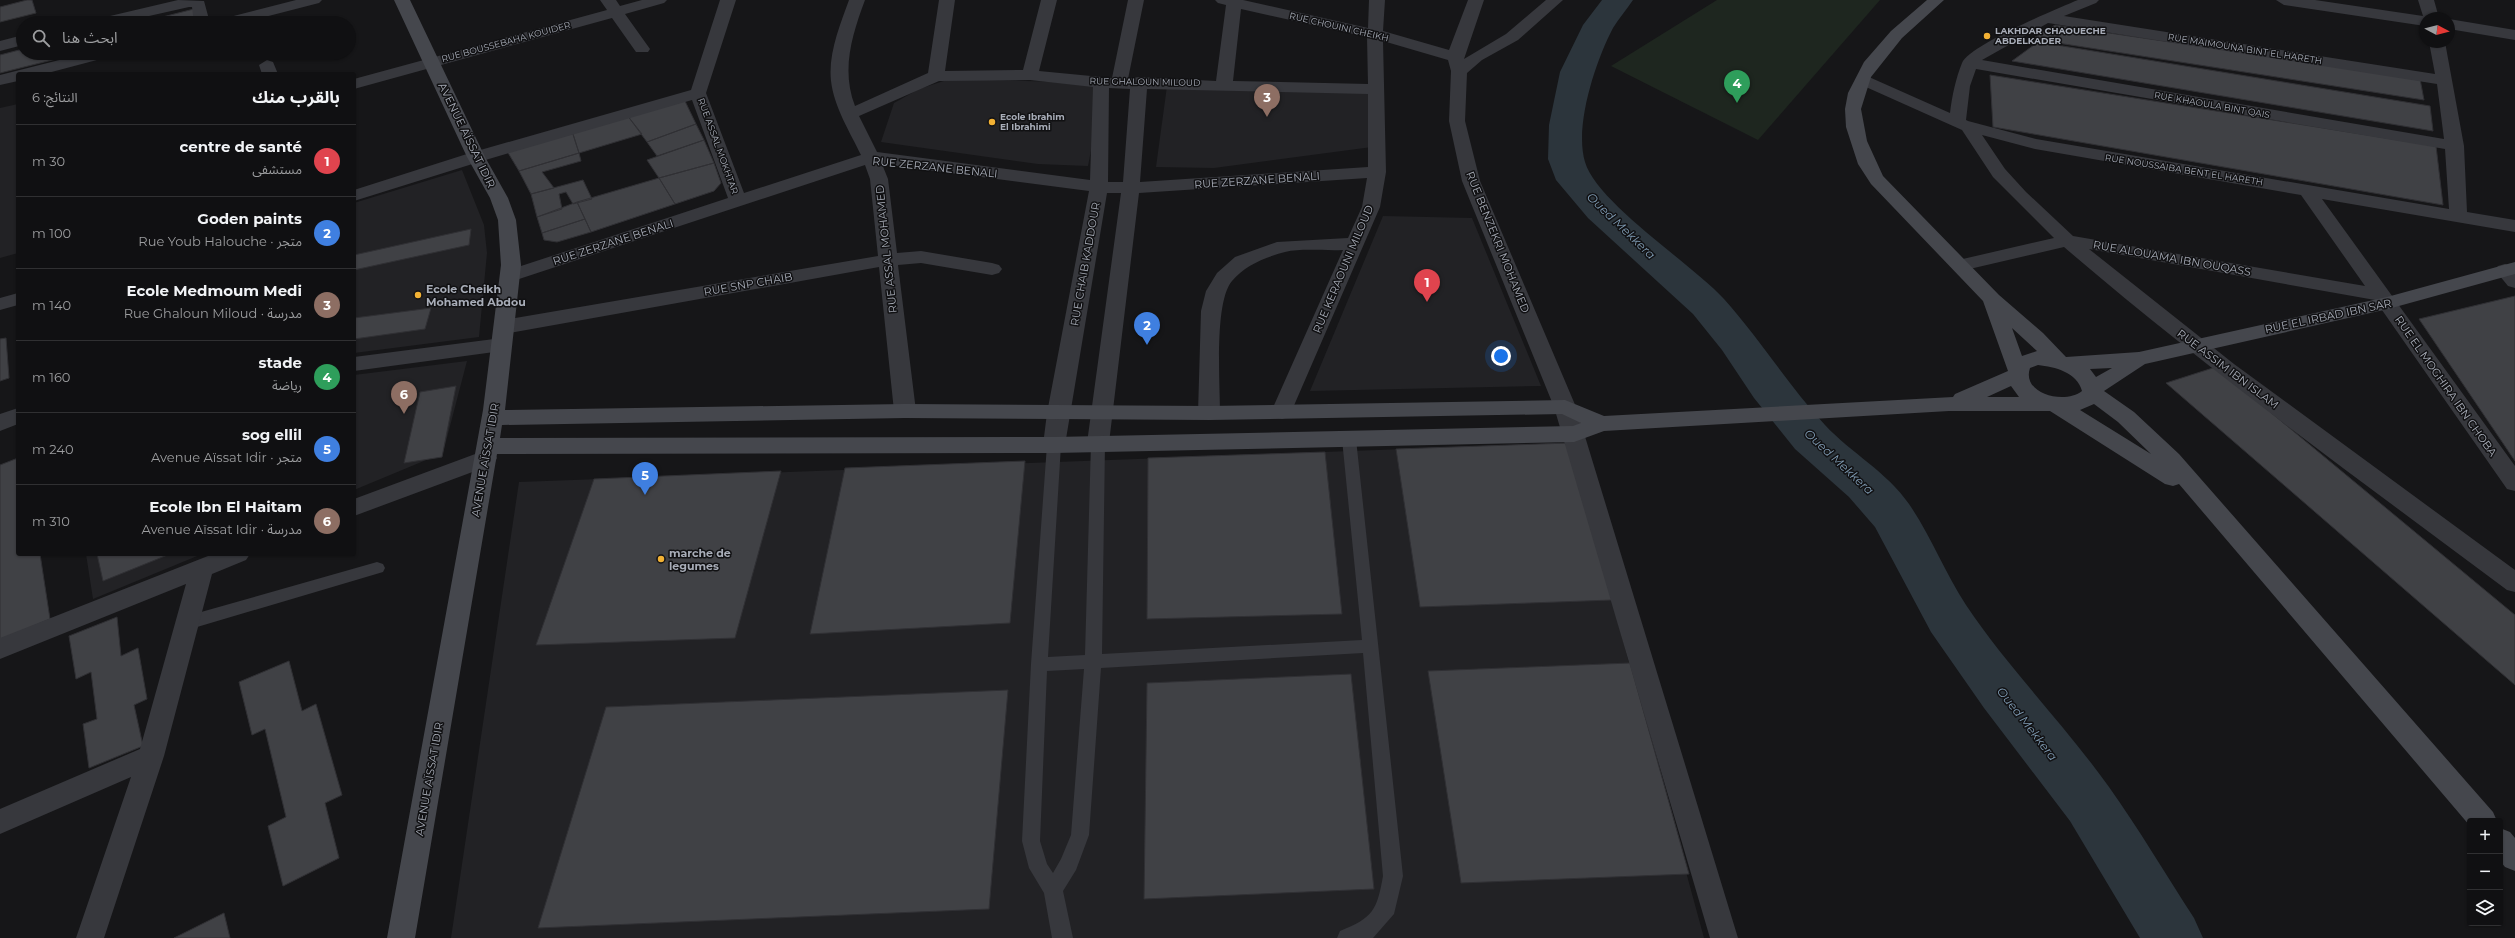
<!DOCTYPE html>
<html lang="ar">
<head>
<meta charset="utf-8">
<style>
  body { margin:0; font-family:Montserrat,"Noto Sans Arabic",sans-serif; background:#19191b; color:#f1f3f6; direction:rtl }
  .controls { position:absolute; right:12px; bottom:12px; display:grid; overflow:hidden; border-radius:4px; box-shadow:0 1px 3px #0004 }
  .controls button { width:36px; height:36px; display:grid; place-items:center; padding:0; border:0; border-bottom:1px solid #303032; background:#101012; color:#f1f3f6; font:20px sans-serif }
  .compass { position:absolute; left:2419px; top:12px; width:36px; height:36px; border-radius:50%; background:#101012; box-shadow:0 1px 3px #0004; rotate:97deg }
  .you { position:absolute; left:1501px; top:356px; width:14px; height:14px; margin:-10px; border:3px solid #fff; border-radius:50%; background:#1a73e8; box-shadow:0 0 0 6px #1a73e833 }
  .badge { display:grid; place-items:center; width:26px; height:26px; border-radius:50%; background:#b45309; color:#fff; font-size:13px; font-weight:700 }
  .pin { position:absolute; translate:-50% -33px; filter:drop-shadow(0 1px 2px #0008) }
  .pin::after { content:''; position:absolute; top:21px; width:14px; height:12px; background:inherit; clip-path:polygon(0 0,100% 0,50% 100%) }
  .list { margin:0; padding:0; list-style:none }
  h2 { display:flex; justify-content:space-between; align-items:center; height:52px; margin:0; padding:0 16px; font-size:17px }
  h2 small { font-size:13px; font-weight:400; color:#9c9d9f }
  .list li { display:grid; grid-template-columns:26px 1fr auto; gap:12px; align-items:center; box-sizing:border-box; height:72px; padding:0 16px; border-top:1px solid #303032 }
  .list b { display:block; font-size:15px; white-space:nowrap }
  .list p { margin:0; font-size:13px; white-space:nowrap; color:#9c9d9f }
  .list em { font-size:13px; font-style:normal; color:#9c9d9f }
  .icon { flex:none; width:22px; height:22px; fill:none; stroke:currentColor; stroke-width:2; stroke-linecap:round; stroke-linejoin:round }
  .map { position:relative; flex:none; width:2515px; height:938px; overflow:hidden; direction:ltr }
  .search { position:absolute; background:#101012; box-shadow:0 1px 3px #0004; left:16px; top:16px; width:340px; height:44px; display:flex; align-items:center; gap:10px; box-sizing:border-box; padding:0 14px; border-radius:22px; color:#9c9d9f; font-size:15px }
  .panel { position:absolute; background:#101012; box-shadow:0 1px 3px #0004; left:16px; top:72px; width:340px; height:484px; border-radius:4px; direction:rtl }
  .map>svg:first-child { display:block }
</style>
</head>
<body>
<div class="map">
<svg width="2515" height="938" viewBox="0 0 2515 938">
  <rect width="100%" height="100%" fill="#161618"/>
  <path fill="#222225" d="M950,79L1104,83L1088,166L1038,164L881,142L894,103L919,89Z
    M1369,85L1372,147L1214,168L1156,167L1167,86Z
    M18,104V253L0,258V108Z
    M462,170L484,225L487,253L479,337L354,353V203Z
    M1383,216L1472,218L1541,386L1310,391Z
    M467,361L443,453L354,490V375Z
    M1569,443L1704,938H451L519,482Z
    M86,554H202L93,599Z"/>
  <path fill="#1e261f" d="M1717,0H1880L1758,140L1611,66Z"/>
  <g fill="none" stroke-linecap="round" stroke-linejoin="round">
    <path fill="#2c353c" fill-rule="evenodd" d="M1602,0H1633C1627,9 1619,18 1613,28C1596,60 1574,126 1585,162C1597,203 1692,264 1724,299C1760,339 1788,385 1825,425C1851,453 1887,472 1909,504C1931,536 1945,573 1966,605C2009,669 2064,724 2109,787C2139,829 2166,875 2194,918L2203,938H2140L2070,821L1984,708L1931,632L1875,527L1849,497L1795,449L1754,398L1722,350L1693,314L1588,218L1556,180L1548,159L1549,125L1560,72L1583,25Z"/>
  </g>
  <path fill="#404145" stroke="#303034" d="M27,0H32L36,13L0,22V7Z
    M194,9L198,23H139Z
    M2055,25L2420,79L2424,100L2032,39Z
    M2038,42L2430,106L2433,131L2012,61Z
    M23,49V53H80L0,73V55Z
    M1990,75L2436,146L2443,205L1993,127Z
    M684,99L696,124L647,142L627,115Z
    M627,115L642,134L579,153L572,131Z
    M696,124L704,140L657,156L647,142Z
    M572,131L579,153L519,171L507,151Z
    M704,140L714,163L659,178L647,160Z
    M579,153L581,161L542,172L554,188L531,194L519,171Z
    M714,163L721,183L714,191L675,204L659,178Z
    M659,178L675,204L591,232L577,202Z
    M583,180L592,199L573,204L566,192L559,194L562,209L537,217L531,194Z
    M577,202L585,219L542,233L537,217Z
    M585,219L591,232L557,242L544,240L542,233Z
    M471,229L469,245L354,270V255Z
    M2515,296V461L2419,319Z
    M431,308L425,329L354,339V318Z
    M6,338L9,378L0,381V339Z
    M2216,367L2515,615V685L2166,383Z
    M456,386L442,457L404,463L420,392Z
    M1569,443L1612,600L1420,607L1396,449Z
    M1325,452L1342,614L1147,619L1148,458Z
    M18,458V554H40L50,619L0,640V465Z
    M1025,461L1010,623L810,634L845,468Z
    M781,471L735,638L536,645L594,479Z
    M97,554H170L103,581Z
    M117,617L121,656L138,648L147,699L134,705L143,746L89,768L83,724L97,719L91,672L76,679L69,636Z
    M289,661L302,711L316,704L342,795L325,803L339,858L283,886L268,826L286,817L265,729L252,735L239,682Z
    M1630,663L1689,874L1461,883L1428,671Z
    M1351,674L1374,889L1144,899L1147,683Z
    M1008,690L989,909L538,928L606,707Z
    M224,913L230,938H174Z"/>
  <g fill="none" stroke-linecap="round" stroke-linejoin="round">
    <path fill="#37383d" fill-rule="evenodd" d="M1349,434L1354,435L1356,439L1403,876L1394,914L1373,938H1337L1340,931C1373,918 1377,910 1383,876L1363,653L1101,668L1089,835L1076,870L1063,891L1073,938H1052L1044,893L1029,868L1022,841L1031,664L1047,445L1049,441H1059L1061,445L1048,657L1085,655L1091,443L1093,439H1103L1105,443L1102,654L1362,640L1342,439L1344,435ZM1084,669L1071,835L1061,859L1053,873L1047,864L1040,841L1047,671Z
      M377,562L383,564L385,568L383,572L187,630L181,628L179,623L181,618L187,616Z"/>
    <path fill="#37383d" fill-rule="evenodd" d="M178,0L204,1L210,23H194L192,7H189L118,23H90L93,20Z
      M296,0H322L319,3L241,23H215L218,20Z
      M600,0H616L620,6L642,0H667L664,3L625,14L650,49L648,52H636L612,18L354,89V79L607,10Z
      M720,0H736L706,93L744,193L861,155C850,132 834,107 831,81C828,54 840,25 849,0H865C852,35 841,70 855,106L928,73L939,0H955L945,71L1023,70L1041,0H1057L1039,71L1112,78L1128,0H1144L1128,79L1139,77L1216,81L1226,5L1218,3L1215,0H1243L1368,28L1369,0H1385L1383,31L1449,50L1468,0H1484L1464,59L1506,34L1546,0H1563L1518,40L1482,60L1467,73L1465,121L1480,181L1576,407L1738,938H1710L1554,407L1462,181L1449,121L1451,71L1448,60L1383,41L1386,172L1380,207L1289,417L1282,419L1275,417L1271,412L1343,250C1325,251 1302,248 1285,252C1266,257 1245,265 1232,281C1214,302 1220,383 1220,413L1216,418L1209,420L1202,418L1198,413L1201,311L1206,291L1217,273L1235,257L1277,242L1348,238L1362,207L1367,178L1139,193L1109,443L1106,448L1098,451L1090,448L1087,443L1121,193H1107L1065,445L1062,451L1054,453L1046,451L1043,445L1047,413L1089,191L882,164L888,179L897,253L921,251L992,263L999,265L1002,269L999,273L992,275L921,263L898,265L916,411L912,416L905,418L898,416L894,411L879,267L504,334L497,332L494,327L497,322L504,320L878,256L870,179L865,165L510,282L503,280L500,276L503,272L728,198L692,100L482,161L354,201V190L470,153L691,90ZM1241,9L1367,37L1368,84L1233,81ZM1030,80L1093,87L1090,180L877,152L859,116L939,81ZM1109,88L1130,89L1123,182H1108ZM1147,89L1368,94V167L1140,182Z
      M2078,0H2099L2096,3L2064,16L2435,74L2429,42H2445L2464,146L2467,212L2515,220V232L2322,199L2515,466V491L2507,489L2375,300L2089,249L2234,364L2515,570V592L2507,590C2357,478 2206,369 2064,247L1961,271L1954,269L1951,265L1954,261L2054,238L1993,177L1962,130L1857,83L1855,80L1857,77H1869L1950,113C1952,95 1956,78 1962,63C1968,46 2058,8 2078,0ZM2048,23L2437,84L2444,139L1982,60ZM1976,69L2445,149L2449,209L2036,139L1968,121L1966,120L1970,86ZM1982,135L2035,149L2301,195L2365,286L2073,236L2026,192L2005,169Z
      M2276,0H2315L2423,16L2418,0H2434L2439,18H2425V26L2284,5Z
      M2449,19L2515,30V40L2449,29Z
      M23,35V45L0,51V41Z
      M87,53H114L112,56L44,74H18V81L0,85V75Z
      M267,60L273,62L278,74H262L259,65Z
      M2505,264L2512,266L2515,270V288L2508,286L2495,270L2498,266Z
      M18,293V305L0,310V298Z
      M502,338L509,340L512,345L509,350L354,371V357Z
      M18,408V424L0,431V414Z
      M486,450L494,452L497,458L494,464L354,516V499Z
      M213,554H250L246,560L212,574L164,756L104,938H76L131,777L0,834V809L140,749L186,584L0,659V638Z"/>
    <path fill="#45474d" fill-rule="evenodd" d="M394,0H410L485,157L508,198L516,220L521,265L505,410L905,404L1209,406L1565,400L1604,416L1953,397L1955,394L2008,371L1983,301L1871,184L1858,164L1846,127L1845,109L1848,93L1864,62L1891,31L1927,0H1944L1902,38L1871,77L1861,109L1867,141L1883,176L1999,295L2043,333L2066,357L2139,352L2387,297L2515,262V274L2388,309L2145,364L2104,391L2134,412L2179,454L2493,812L2497,821H2470V826L2179,484L2173,486L2165,484L2050,411H1949L1604,431L1574,442L1054,453L497,454L415,938H387L483,410L501,265L498,220L490,198L467,157ZM2012,328L2037,351L2022,356ZM2038,365C2055,367 2077,372 2082,391C2065,405 2021,394 2030,368ZM2112,368L2096,377L2090,369ZM2011,386L2019,397H1987ZM2094,404L2118,422L2151,454L2080,410ZM1562,414L1581,423L1573,426L1054,437L500,438L502,425L905,418L1209,420Z
      M2500,828L2510,832L2515,838V871L2505,867L2500,861Z"/>
  </g>
  <g fill="#f2b134" stroke="#111113" stroke-width="1.5">
    <circle cx="1987" cy="36" r="4"/>
    <circle cx="992" cy="122" r="4"/>
    <circle cx="418" cy="295" r="4"/>
    <circle cx="661" cy="559" r="4"/>
  </g>
  <g text-anchor="middle" stroke-width="3" stroke-linejoin="round" paint-order="stroke">
    <g font-size="9" fill="#a8adb8" stroke="#111113">
      <text transform="translate(1339 27) rotate(13)" y="3">RUE CHOUINI CHEIKH</text>
      <text transform="translate(506 42) rotate(-15)" y="3">RUE BOUSSEBAHA KOUIDER</text>
      <text transform="translate(2245 49) rotate(9)" y="3">RUE MAIMOUNA BINT EL HARETH</text>
      <text transform="translate(1145 82) rotate(1)" y="3">RUE GHALOUN MILOUD</text>
      <text transform="translate(2212 105) rotate(10)" y="3">RUE KHAOULA BINT QAIS</text>
      <text transform="translate(718 146) rotate(70)" y="3">RUE ASSAL MOKHTAR</text>
      <text transform="translate(2184 170) rotate(9)" y="3">RUE NOUSSAIBA BENT EL HARETH</text>
    </g>
    <g font-size="9" font-weight="bold" fill="#a8adb8" stroke="#111113" text-anchor="start">
      <text x="1995" y="34">LAKHDAR CHAOUECHE<tspan x="1995" dy="10">ABDELKADER</tspan></text>
      <text x="1000" y="120">Ecole Ibrahim<tspan x="1000" dy="10">El Ibrahimi</tspan></text>
    </g>
    <g font-size="11" fill="#a8adb8" stroke="#111113">
      <text transform="translate(467 135) rotate(64)" y="4">AVENUE AÏSSAT IDIR</text>
      <text transform="translate(935 167) rotate(6)" y="4">RUE ZERZANE BENALI</text>
      <text transform="translate(1257 180) rotate(-4)" y="4">RUE ZERZANE BENALI</text>
      <text transform="translate(613 242) rotate(-18)" y="4">RUE ZERZANE BENALI</text>
      <text transform="translate(1498 242) rotate(68)" y="4">RUE BENZEKRI MOHAMED</text>
      <text transform="translate(886 249) rotate(-96)" y="4">RUE ASSAL MOHAMED</text>
      <text transform="translate(2172 258) rotate(10)" y="4">RUE ALOUAMA IBN OUQASS</text>
      <text transform="translate(1085 264) rotate(-80)" y="4">RUE CHAIB KADDOUR</text>
      <text transform="translate(1343 269) rotate(-67)" y="4">RUE KERAOUNI MILOUD</text>
      <text transform="translate(748 284) rotate(-10)" y="4">RUE SNP CHAIB</text>
      <text transform="translate(2328 316) rotate(-12)" y="4">RUE EL IRBAD IBN SAR</text>
      <text transform="translate(2228 369) rotate(37)" y="4">RUE ASSIM IBN ISLAM</text>
      <text transform="translate(2446 386) rotate(55)" y="4">RUE EL MOGHIRA IBN CHOBA</text>
      <text transform="translate(485 460) rotate(-80)" y="4">AVENUE AÏSSAT IDIR</text>
      <text transform="translate(429 779) rotate(-80)" y="4">AVENUE AÏSSAT IDIR</text>
    </g>
    <g font-size="11" font-weight="bold" fill="#a8adb8" stroke="#111113" text-anchor="start">
      <text x="426" y="293">Ecole Cheikh<tspan x="426" dy="13">Mohamed Abdou</tspan></text>
      <text x="669" y="557">marche de<tspan x="669" dy="13">legumes</tspan></text>
    </g>
    <g font-size="12" font-style="italic" fill="#7f9bb3" stroke="#111113">
      <text transform="translate(1621 226) rotate(44)" y="4">Oued Mekkera</text>
      <text transform="translate(1839 462) rotate(43)" y="4">Oued Mekkera</text>
      <text transform="translate(2027 724) rotate(52)" y="4">Oued Mekkera</text>
    </g>
  </g>
</svg>
<div class="controls">
<button>+</button>
<button>−</button>
<button><svg class="icon" aria-label="layers" viewBox="0 0 24 24"><path d="M12 4l9 5-9 5-9-5zM3 14l9 5 9-5"/></svg></button>
</div>
<svg class="compass" viewBox="-18 -18 36 36"><path d="M0-13l5 13h-10z" fill="#e53935"/><path d="M0 13l5-13h-10z" fill="#9c9d9f"/></svg>
<div class="you"></div>
<div class="pin badge" style="left:1427px;top:302px;background:#e0444e">1</div>
<div class="pin badge" style="left:1147px;top:345px;background:#3f7fe0">2</div>
<div class="pin badge" style="left:1267px;top:117px;background:#8d6e63">3</div>
<div class="pin badge" style="left:1737px;top:103px;background:#2e9e5b">4</div>
<div class="pin badge" style="left:645px;top:495px;background:#3f7fe0">5</div>
<div class="pin badge" style="left:404px;top:414px;background:#8d6e63">6</div>
<div class="search"><svg class="icon" aria-label="search" viewBox="0 0 24 24"><circle cx="10" cy="10" r="6"/><path d="M15 15l6 6"/></svg>ابحث هنا</div>
<section class="panel">
<h2>بالقرب منك<small>النتائج: 6</small></h2>
<ul class="list">
<li><span class="badge" style="background:#e0444e">1</span><div><b>centre de santé</b><p>مستشفى</p></div><em>30 m</em></li>
<li><span class="badge" style="background:#3f7fe0">2</span><div><b>Goden paints</b><p>متجر · Rue Youb Halouche</p></div><em>100 m</em></li>
<li><span class="badge" style="background:#8d6e63">3</span><div><b>Ecole Medmoum Medi</b><p>مدرسة · Rue Ghaloun Miloud</p></div><em>140 m</em></li>
<li><span class="badge" style="background:#2e9e5b">4</span><div><b>stade</b><p>رياضة</p></div><em>160 m</em></li>
<li><span class="badge" style="background:#3f7fe0">5</span><div><b>sog ellil</b><p>متجر · Avenue Aïssat Idir</p></div><em>240 m</em></li>
<li><span class="badge" style="background:#8d6e63">6</span><div><b>Ecole Ibn El Haitam</b><p>مدرسة · Avenue Aïssat Idir</p></div><em>310 m</em></li>
</ul>
</section>
</div>
</body>
</html>
